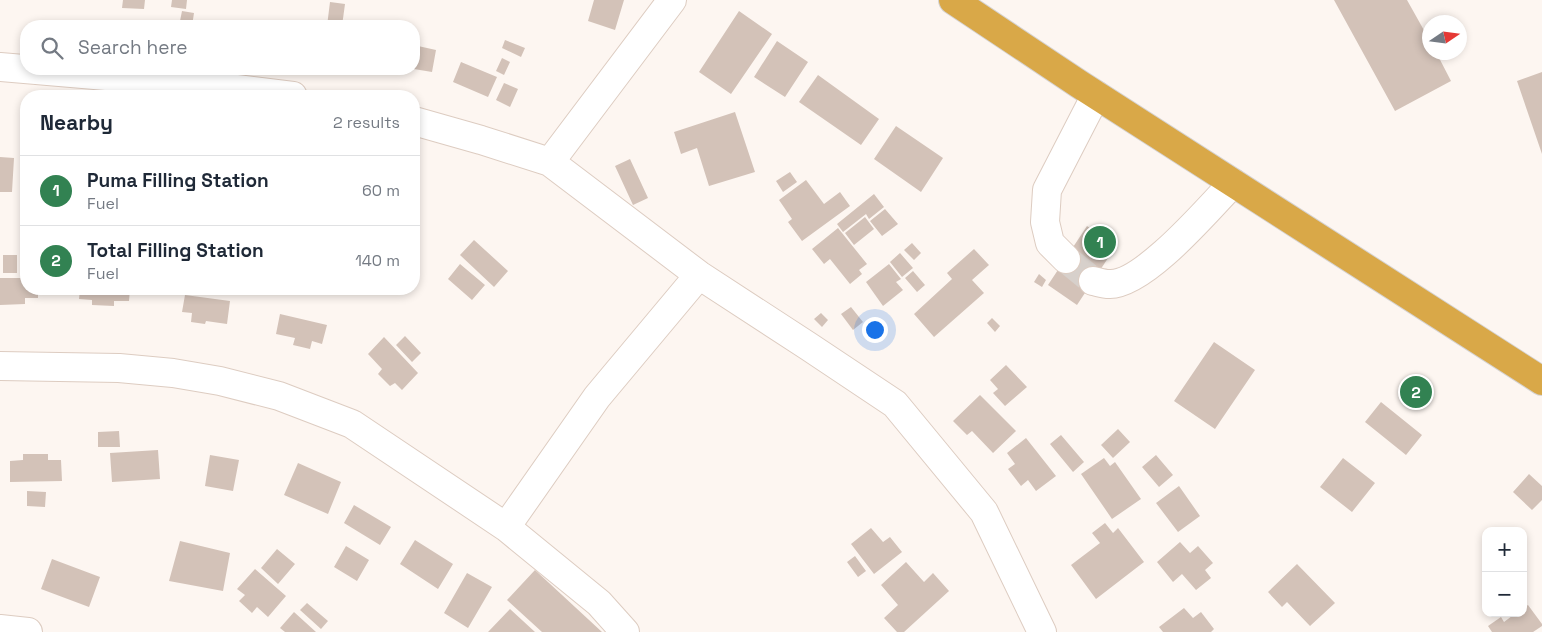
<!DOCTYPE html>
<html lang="en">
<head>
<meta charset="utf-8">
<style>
  body { margin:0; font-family:"Space Grotesk",sans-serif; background:#f6f6f7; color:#1f2937 }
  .controls { position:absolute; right:15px; bottom:15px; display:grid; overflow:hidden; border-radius:10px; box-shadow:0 2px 8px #0003 }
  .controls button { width:45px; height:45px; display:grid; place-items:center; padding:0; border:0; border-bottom:1px solid #e0e1e3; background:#fff; color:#1f2937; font:25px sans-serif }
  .compass { position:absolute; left:1422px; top:15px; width:45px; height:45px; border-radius:50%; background:#fff; box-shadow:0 2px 8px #0003; rotate:77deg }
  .you { position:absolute; left:874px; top:329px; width:18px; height:18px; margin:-12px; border:4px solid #fff; border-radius:50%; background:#1a73e8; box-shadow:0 0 0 8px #1a73e833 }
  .badge { display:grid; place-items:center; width:32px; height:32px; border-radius:50%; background:#328252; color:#fff; font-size:16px; font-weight:700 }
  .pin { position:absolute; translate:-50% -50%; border:2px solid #fff; box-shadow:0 1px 5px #0006 }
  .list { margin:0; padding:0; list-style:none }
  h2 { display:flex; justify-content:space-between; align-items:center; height:65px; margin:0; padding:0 20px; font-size:21px }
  h2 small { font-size:16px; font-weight:400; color:#747a83 }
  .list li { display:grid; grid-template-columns:32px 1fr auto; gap:15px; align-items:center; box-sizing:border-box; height:70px; padding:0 20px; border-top:1px solid #e0e1e3 }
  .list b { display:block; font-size:19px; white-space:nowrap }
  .list p { margin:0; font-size:16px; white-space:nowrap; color:#747a83 }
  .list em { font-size:16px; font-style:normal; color:#747a83 }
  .icon { flex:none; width:28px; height:28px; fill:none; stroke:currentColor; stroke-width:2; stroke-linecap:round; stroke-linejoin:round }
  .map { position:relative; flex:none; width:1542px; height:632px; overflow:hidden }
  .search { position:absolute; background:#fff; box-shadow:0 2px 8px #0003; left:20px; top:20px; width:400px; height:55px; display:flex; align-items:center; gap:12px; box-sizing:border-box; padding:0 18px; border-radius:20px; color:#747a83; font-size:19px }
  .panel { position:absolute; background:#fff; box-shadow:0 2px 8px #0003; left:20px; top:90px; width:400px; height:205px; border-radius:20px }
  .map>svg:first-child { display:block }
</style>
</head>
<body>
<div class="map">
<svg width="1542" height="632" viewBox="0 0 1542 632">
  <rect width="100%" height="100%" fill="#fdf6f1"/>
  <path fill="#d3c2b8" d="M123,0H145L144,9L122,8Z
    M172,0H187L186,9L171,7Z
    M594,0H624L615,30L588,21Z
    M1334,0H1407L1430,41V52H1436L1451,81L1395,111Z
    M330,2L345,4L342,26H327Z
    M182,11L194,13L192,26H179Z
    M739,11L772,34L731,94L699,72Z
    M414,38L420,39L418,46L436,50L432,72L414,69Z
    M505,40L525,48L521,57L502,48Z
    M777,41L808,62L785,97L754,77Z
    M502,58L510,62L504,75L496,71Z
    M461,62L497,77L488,97L453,82Z
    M1542,72V154L1517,81Z
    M818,75L879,119L861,145L799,102Z
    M504,83L518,89L510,107L496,100Z
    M735,112L755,172L709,186L697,148L681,154L674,132Z
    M896,126L943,158L921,192L874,159Z
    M0,157L14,158L12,192H0Z
    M630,159L648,198L633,205L615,166Z
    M790,172L797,182L783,192L776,181Z
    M806,180L824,204L840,192L850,206L802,241L788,222L792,219L779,200Z
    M874,194L884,207L869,219L866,214L843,232L837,224Z
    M885,209L898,224L882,236L870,221Z
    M865,217L874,229L854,245L845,233Z
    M1087,226L1116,246L1077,305L1048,285Z
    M838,228L867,264L859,270L862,274L850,284L830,259L824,264L812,249Z
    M474,240L508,271L494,287L460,255Z
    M912,243L921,253L914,260L904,250Z
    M974,249L989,265L972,280L984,293L934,337L914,314L952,279L947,273Z
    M900,253L913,268L902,277L890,262Z
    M3,255H17V273H3Z
    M460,264L485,285L472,300L448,279Z
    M889,264L901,279L896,282L903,290L883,306L866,282Z
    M913,271L925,285L917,292L905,278Z
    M1039,274L1046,280L1042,287L1034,282Z
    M0,278H26V289H38V298H25V304L0,305Z
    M80,289H130L129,301H114V306L92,305V300L79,299Z
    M286,289H309L308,295Z
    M185,295L230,301L227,324L206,321L205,324L191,322L192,313L182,312Z
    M851,307L863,322L853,330L841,314Z
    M821,313L828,320L822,327L814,319Z
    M280,314L327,325L322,344L312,341L310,349L293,345L295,338L276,334Z
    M992,318L1000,326L995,332L987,323Z
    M405,336L421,353L412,362L396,345Z
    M384,337L418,373L402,390L395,383L390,386L378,374L382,369L368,354Z
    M1214,342L1255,370L1215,429L1174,401Z
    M1006,365L1027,387L1005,406L993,393L998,389L990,380Z
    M980,395L1016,431L993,453L972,431L967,435L953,421Z
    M1381,402L1422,435L1406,455L1365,422Z
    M1118,429L1130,442L1113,458L1101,445Z
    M119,431L120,447H98V432Z
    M1061,435L1084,462L1073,472L1050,444Z
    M1026,438L1056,476L1036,491L1028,480L1021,486L1008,469L1015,464L1007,453Z
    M158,450L160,479L112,482L110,453Z
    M23,454H48V460H61L62,481L10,482V461L23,460Z
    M210,455L239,460L233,491L205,486Z
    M1156,455L1173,475L1159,487L1142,467Z
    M1104,458L1110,466L1115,462L1141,499L1112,519L1081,474Z
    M1343,458L1375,483L1352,512L1320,487Z
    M298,463L341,482L328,514L284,495Z
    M1529,474L1542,486V500L1532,510L1513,492Z
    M1179,486L1200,516L1178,532L1156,503Z
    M27,491L46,492L45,507L27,506Z
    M354,505L391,527L380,545L344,523Z
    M1105,523L1113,533L1118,528L1144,562L1096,599L1071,565L1100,543L1092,533Z
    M871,528L883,542L890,537L902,552L874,574L851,544Z
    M415,540L453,564L438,589L400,564Z
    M180,541L230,553L223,591L169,581Z
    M1180,542L1190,553L1198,546L1213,563L1205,570L1211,578L1196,590L1182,574L1173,582L1157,562Z
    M346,546L369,560L357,581L334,567Z
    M277,549L295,564L278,584L261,568Z
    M855,556L866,571L858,577L847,562Z
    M52,559L100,577L89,607L41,589Z
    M906,562L924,582L933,573L949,591L904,632H897L884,618L898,605L881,585Z
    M1297,564L1335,603L1310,626L1287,602L1282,607L1268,592Z
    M255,569L286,596L268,617L257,607L252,613L239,601L245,595L237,589Z
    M535,570L602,632H542L507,600Z
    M467,573L492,587L468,628L444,613Z
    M307,603L328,621L321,629L300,610Z
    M1528,605L1542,624V626L1533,632H1492L1488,626L1501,617L1504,622L1516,613H1523V608Z
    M1184,608L1193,618L1201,612L1214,629L1211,632H1163L1159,627Z
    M510,609L535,632H488Z
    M294,612L316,632H285L280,628Z"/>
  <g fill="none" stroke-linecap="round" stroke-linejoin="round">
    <path stroke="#d7d0cb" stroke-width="28" stroke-dasharray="28 14" stroke-linecap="butt" d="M1066,259L1093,281"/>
    <g stroke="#ddccc1" stroke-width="30">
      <path id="minor" d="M0,67L188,83L293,96
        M414,121L481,140L550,162L699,275L808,346L895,404L984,512L1042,632
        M550,162L672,0
        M1066,259L1050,243L1045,222L1047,190L1096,95
        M1093,281C1098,282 1104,284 1109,284C1143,286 1209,208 1233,183
        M0,366L119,368L173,373L220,381L279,396L352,424L506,527L599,603L625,632
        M506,527L597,397L699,275
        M0,629L28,632"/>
    </g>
    <g stroke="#d5d3d2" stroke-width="30">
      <path id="highway" d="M953,0L1079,84L1542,381"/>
    </g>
    <use href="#minor" stroke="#fff" stroke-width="28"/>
    <use href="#highway" stroke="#d9a848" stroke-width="28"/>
  </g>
</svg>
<div class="controls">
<button>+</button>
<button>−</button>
</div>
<svg class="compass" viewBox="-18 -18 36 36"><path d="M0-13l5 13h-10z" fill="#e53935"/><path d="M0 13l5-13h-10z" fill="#747a83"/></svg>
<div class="you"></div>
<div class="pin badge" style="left:1100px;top:242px">1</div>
<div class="pin badge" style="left:1416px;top:392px">2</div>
<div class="search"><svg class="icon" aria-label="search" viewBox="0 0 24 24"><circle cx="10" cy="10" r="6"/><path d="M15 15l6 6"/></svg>Search here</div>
<section class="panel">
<h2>Nearby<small>2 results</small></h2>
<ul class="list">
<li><span class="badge">1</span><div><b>Puma Filling Station</b><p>Fuel</p></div><em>60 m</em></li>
<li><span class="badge">2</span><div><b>Total Filling Station</b><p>Fuel</p></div><em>140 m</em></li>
</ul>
</section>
</div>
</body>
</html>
